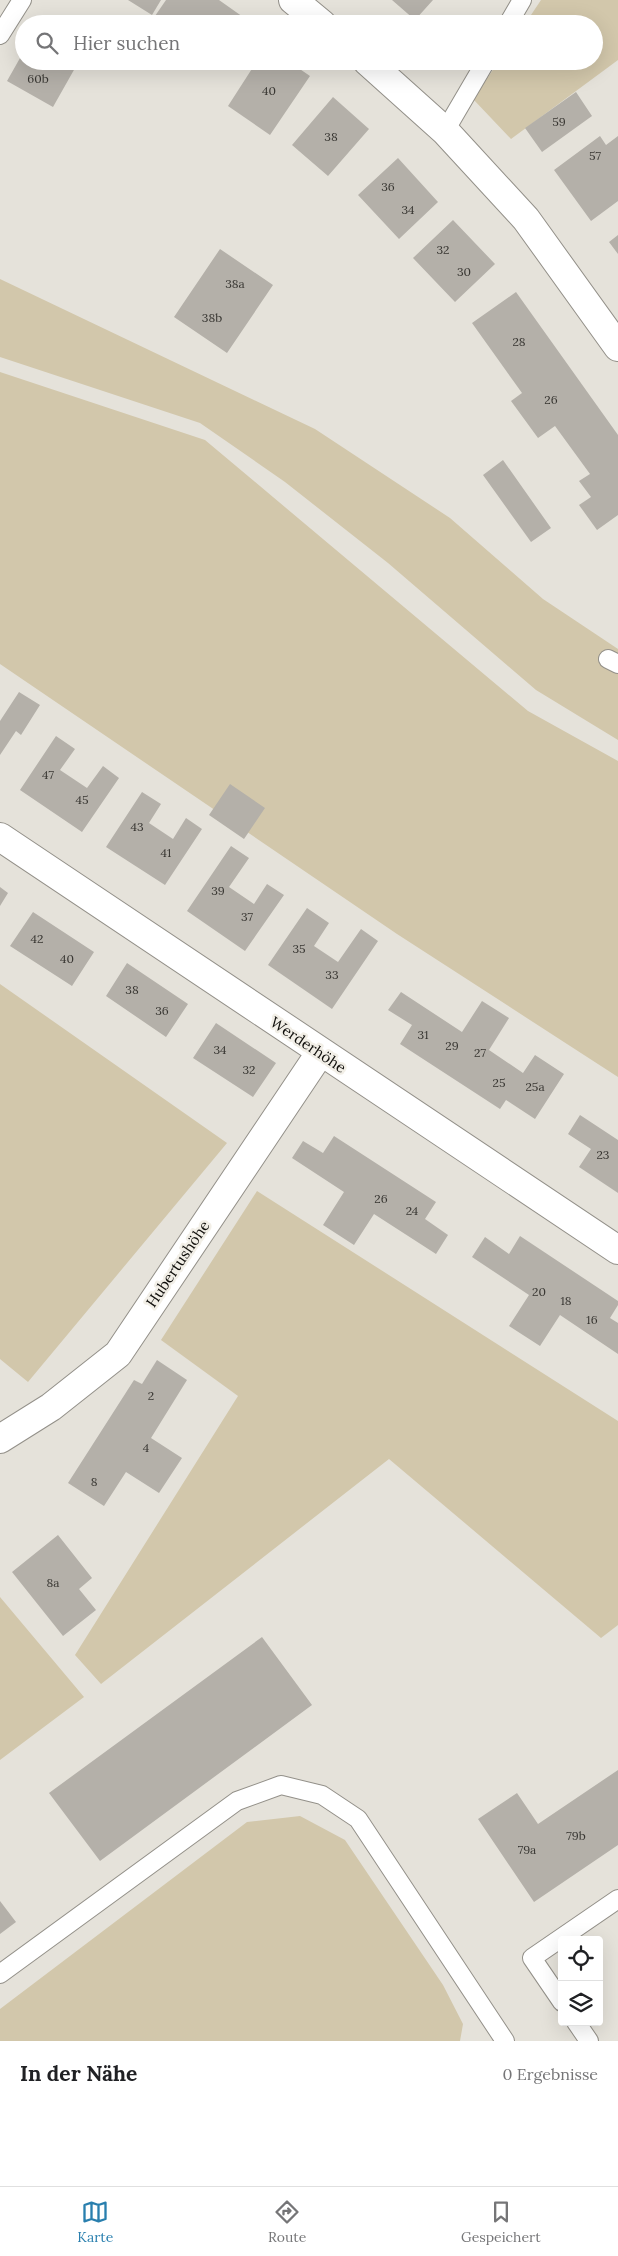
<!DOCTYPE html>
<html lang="de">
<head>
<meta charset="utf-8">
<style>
  body { margin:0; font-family:Lora,serif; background:#f2f2f2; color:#202124 }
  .controls { position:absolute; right:15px; bottom:15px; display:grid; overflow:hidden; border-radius:5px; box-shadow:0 5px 20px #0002 }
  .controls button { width:45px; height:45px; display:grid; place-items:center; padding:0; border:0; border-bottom:1px solid #e0e0e0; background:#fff; color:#202124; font:25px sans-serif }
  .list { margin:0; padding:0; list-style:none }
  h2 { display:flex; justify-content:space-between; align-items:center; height:65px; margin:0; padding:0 20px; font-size:21px }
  h2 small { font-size:16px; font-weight:400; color:#757577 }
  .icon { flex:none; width:28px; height:28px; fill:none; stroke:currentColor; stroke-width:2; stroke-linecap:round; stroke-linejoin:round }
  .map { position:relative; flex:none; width:618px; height:2041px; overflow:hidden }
  .search { position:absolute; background:#fff; box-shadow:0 5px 20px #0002; left:15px; right:15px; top:15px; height:55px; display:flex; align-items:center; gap:12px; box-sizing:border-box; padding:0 18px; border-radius:28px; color:#757577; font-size:19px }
  .sheet { height:145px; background:#fff }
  nav { display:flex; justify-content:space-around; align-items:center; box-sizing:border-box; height:70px; border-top:1px solid #e0e0e0; background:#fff; font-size:14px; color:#757577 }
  nav a { display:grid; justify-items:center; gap:2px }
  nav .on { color:#297fae }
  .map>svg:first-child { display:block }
</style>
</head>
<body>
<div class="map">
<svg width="618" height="2041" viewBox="0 0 618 2041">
  <rect width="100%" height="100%" fill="#e5e2da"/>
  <path fill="#d2c7ab" d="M541,0H618V60L511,139L473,99L499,61H594V24H525Z
    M0,279L315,429L450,518L543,599L618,649V740L536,690L388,563L285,482L200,423L0,357Z
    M0,372L205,440L528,711L618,761V1077L397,934L0,664Z
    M0,984L227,1143L28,1382L0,1359Z
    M257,1191L618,1421V1625L601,1638L389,1459L101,1684L75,1655L238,1396L161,1340Z
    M0,1597L84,1697L0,1760Z
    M300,1816L345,1840L443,1985L463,2024L460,2041H0V2009L247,1822Z"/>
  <path fill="#b4b0a9" d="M128,0H161L152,15Z
    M166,0H219L253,24H166L155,16Z
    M392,0H433L415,20Z
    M24,51V61H79L53,107L7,81Z
    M257,61H288L310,76L270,135L228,106Z
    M576,92L592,116L542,152L525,128Z
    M333,97L369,129L328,176L292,145Z
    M600,136L606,145L618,136V201L591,221L554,170Z
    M398,158L438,202L399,239L358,195Z
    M453,220L495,264L455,302L413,258Z
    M618,235V254L609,242Z
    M220,249L273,285L227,353L174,317Z
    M516,292L618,435V515L597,530L579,505L591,497L579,481L590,474L555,426L538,438L511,401L522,393L472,323Z
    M503,460L551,528L531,542L483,475Z
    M19,692L40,705L21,735L16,731L0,755V721Z
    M56,736L75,749L60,770L87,788L103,766L119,778L82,832L20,790Z
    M230,784L265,808L244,839L209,815Z
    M142,792L161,804L149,823L173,839L186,818L202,829L165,885L106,847Z
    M231,846L249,858L229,887L254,904L267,884L284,895L245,951L187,911Z
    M0,887L8,893L0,906Z
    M307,908L329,923L314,946L338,962L361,929L378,941L332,1009L268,965Z
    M33,912L94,952L72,986L10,946Z
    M127,963L188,1004L166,1037L106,996Z
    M401,992L462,1032L482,1001L509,1018L489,1050L523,1073L535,1055L564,1074L535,1119L506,1100L500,1109L400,1044L412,1025L388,1010Z
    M216,1023L276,1063L253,1097L193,1058Z
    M580,1115L618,1140V1193L579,1167L591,1149L568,1134Z
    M334,1136L436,1202L425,1219L448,1235L436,1254L374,1214L354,1245L323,1225L344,1192L292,1158L303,1141L323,1153Z
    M520,1236L618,1301V1305L610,1318L618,1323V1354L560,1315L540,1346L509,1326L529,1295L472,1257L485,1237L509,1254Z
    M157,1360L187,1380L151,1438L182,1458L159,1493L126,1472L104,1506L68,1483L134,1380L142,1384Z
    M58,1535L92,1578L79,1589L96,1610L63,1636L12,1572Z
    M262,1637L312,1705L100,1861L49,1793Z
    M618,1770V1845L534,1902L478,1819L517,1793L538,1824Z
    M0,1901L16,1922L0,1934Z"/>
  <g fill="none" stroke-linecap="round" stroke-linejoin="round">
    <g stroke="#939089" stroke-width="20">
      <path id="service" d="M508,24L522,0
        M0,35L22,0
        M445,131L486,61
        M608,659L618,664
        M0,1974L237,1801L281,1785L322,1795L358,1819L505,2041
        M562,2002L532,1958L618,1899
        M576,2022L589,2041"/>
    </g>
    <g stroke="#939089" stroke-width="30">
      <path id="minor" d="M0,837L618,1250
        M0,1439L51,1407L118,1354L320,1053"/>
    </g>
    <g stroke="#939089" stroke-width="30">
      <path id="tertiary" d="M293,0L322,24
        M367,61L445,131L526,219L618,347"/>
    </g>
    <use href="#service" stroke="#fff" stroke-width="18"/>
    <use href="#minor" stroke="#fff" stroke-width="28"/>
    <use href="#tertiary" stroke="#fff" stroke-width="28"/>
  </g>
  <g text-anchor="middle" stroke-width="5" stroke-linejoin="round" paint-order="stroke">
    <g font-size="12" fill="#383632">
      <text x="38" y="83">60b</text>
      <text x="269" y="95">40</text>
      <text x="559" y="126">59</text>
      <text x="331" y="141">38</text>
      <text x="595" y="160">57</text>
      <text x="388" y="191">36</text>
      <text x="408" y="214">34</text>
      <text x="443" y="254">32</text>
      <text x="464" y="276">30</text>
      <text x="235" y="288">38a</text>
      <text x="212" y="322">38b</text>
      <text x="519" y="346">28</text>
      <text x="551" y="404">26</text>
      <text x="48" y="779">47</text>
      <text x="82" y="804">45</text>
      <text x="137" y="831">43</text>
      <text x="166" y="857">41</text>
      <text x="218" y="895">39</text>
      <text x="247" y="921">37</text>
      <text x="37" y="943">42</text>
      <text x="299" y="953">35</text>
      <text x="67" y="963">40</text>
      <text x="332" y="979">33</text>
      <text x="132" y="994">38</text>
      <text x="162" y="1015">36</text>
      <text x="423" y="1039">31</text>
      <text x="452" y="1050">29</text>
      <text x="220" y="1054">34</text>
      <text x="480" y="1057">27</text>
      <text x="249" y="1074">32</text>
      <text x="499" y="1087">25</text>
      <text x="535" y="1091">25a</text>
      <text x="603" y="1159">23</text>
      <text x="381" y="1203">26</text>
      <text x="412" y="1215">24</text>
      <text x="539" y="1296">20</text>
      <text x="566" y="1305">18</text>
      <text x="592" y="1324">16</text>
      <text x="151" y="1400">2</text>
      <text x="146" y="1452">4</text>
      <text x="94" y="1486">8</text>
      <text x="53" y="1587">8a</text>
      <text x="576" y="1840">79b</text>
      <text x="527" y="1854">79a</text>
    </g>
    <g font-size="15" fill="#0f0e0b" stroke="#f2efe7">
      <text transform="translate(308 1045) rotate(34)" y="5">Werderhöhe</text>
      <text transform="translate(178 1264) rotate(-56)" y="5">Hubertushöhe</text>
    </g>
  </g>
</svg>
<div class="controls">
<button><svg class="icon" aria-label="locate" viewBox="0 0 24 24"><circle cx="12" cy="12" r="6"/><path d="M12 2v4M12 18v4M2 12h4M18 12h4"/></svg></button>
<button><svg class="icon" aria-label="layers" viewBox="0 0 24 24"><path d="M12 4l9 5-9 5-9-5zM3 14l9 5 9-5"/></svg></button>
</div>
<div class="search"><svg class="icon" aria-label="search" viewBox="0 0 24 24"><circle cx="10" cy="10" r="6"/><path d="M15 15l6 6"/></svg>Hier suchen</div>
</div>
<section class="sheet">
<h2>In der Nähe<small>0 Ergebnisse</small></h2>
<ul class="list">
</ul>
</section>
<nav>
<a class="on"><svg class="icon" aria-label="map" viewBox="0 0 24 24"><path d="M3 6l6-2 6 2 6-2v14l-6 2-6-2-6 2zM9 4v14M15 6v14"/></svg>Karte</a>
<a><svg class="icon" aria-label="directions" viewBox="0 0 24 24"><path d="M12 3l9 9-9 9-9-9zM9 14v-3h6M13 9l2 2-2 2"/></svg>Route</a>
<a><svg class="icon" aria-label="saved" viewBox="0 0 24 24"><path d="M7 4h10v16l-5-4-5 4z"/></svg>Gespeichert</a>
</nav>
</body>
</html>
